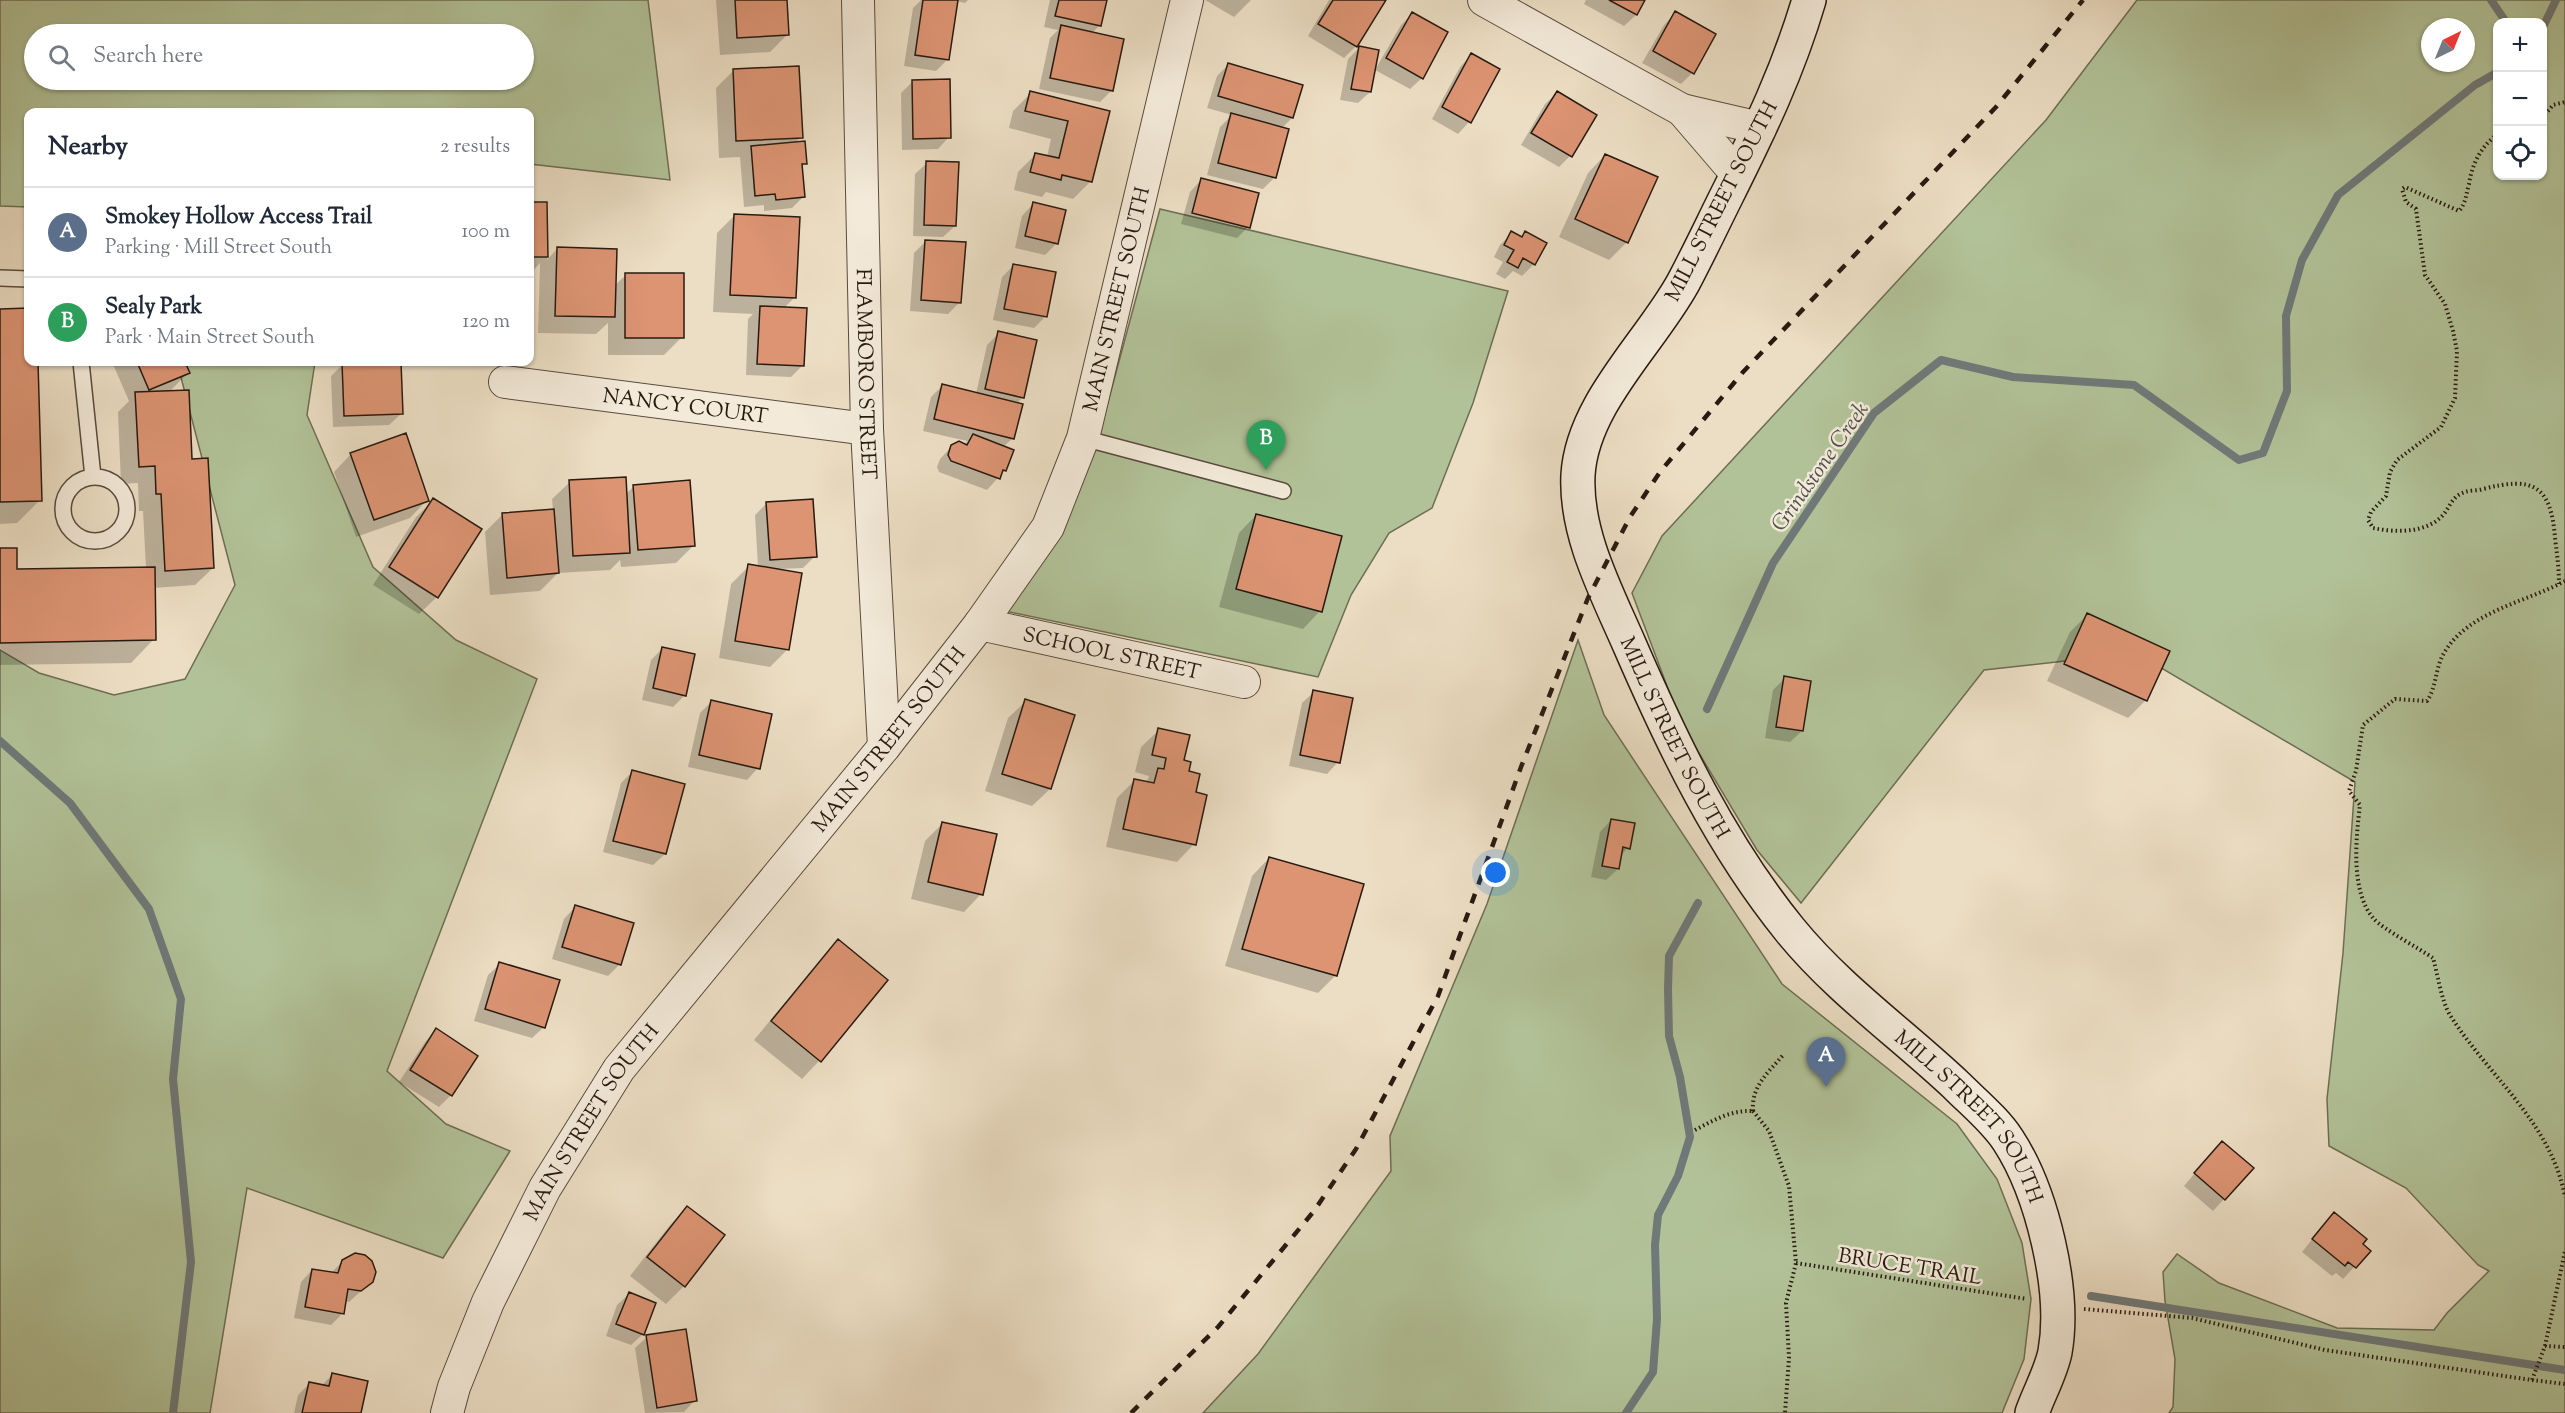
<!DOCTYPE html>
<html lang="en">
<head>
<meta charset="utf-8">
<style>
  body { margin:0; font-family:"Sorts Mill Goudy",serif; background:#f6f6f7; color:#1f2937 }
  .controls { position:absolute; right:18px; top:18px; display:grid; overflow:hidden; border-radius:12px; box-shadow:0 2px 4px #0004 }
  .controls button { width:54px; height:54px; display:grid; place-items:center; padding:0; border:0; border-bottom:2px solid #e0e1e3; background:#fff; color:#1f2937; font:30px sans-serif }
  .compass { position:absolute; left:2421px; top:18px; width:54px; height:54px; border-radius:50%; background:#fff; box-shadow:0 2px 4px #0004; rotate:43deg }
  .you { position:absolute; left:1496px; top:873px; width:21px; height:21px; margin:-15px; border:4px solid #fff; border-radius:50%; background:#1a73e8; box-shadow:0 0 0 9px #1a73e833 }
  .badge { display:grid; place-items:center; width:39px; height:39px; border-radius:50%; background:#1a73e8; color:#fff; font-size:20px; font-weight:700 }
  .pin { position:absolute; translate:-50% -50px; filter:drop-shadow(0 2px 3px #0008) }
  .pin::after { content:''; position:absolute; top:32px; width:21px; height:18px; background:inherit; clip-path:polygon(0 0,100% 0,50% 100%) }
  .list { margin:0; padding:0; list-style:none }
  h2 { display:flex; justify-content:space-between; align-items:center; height:78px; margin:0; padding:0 24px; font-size:26px }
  h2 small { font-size:20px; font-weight:400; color:#747a83 }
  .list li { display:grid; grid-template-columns:39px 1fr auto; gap:18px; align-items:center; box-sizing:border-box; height:90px; padding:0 24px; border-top:2px solid #e0e1e3 }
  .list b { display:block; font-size:22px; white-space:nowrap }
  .list p { margin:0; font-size:20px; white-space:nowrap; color:#747a83 }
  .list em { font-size:20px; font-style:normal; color:#747a83 }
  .icon { flex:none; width:33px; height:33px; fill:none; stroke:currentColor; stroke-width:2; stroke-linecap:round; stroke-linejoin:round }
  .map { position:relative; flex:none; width:2565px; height:1413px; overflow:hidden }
  .search { position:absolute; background:#fff; box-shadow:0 2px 4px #0004; left:24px; top:24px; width:510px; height:66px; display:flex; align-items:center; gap:15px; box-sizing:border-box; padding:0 21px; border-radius:33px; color:#747a83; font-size:22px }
  .panel { position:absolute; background:#fff; box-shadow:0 2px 4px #0004; left:24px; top:108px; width:510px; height:258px; border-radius:12px }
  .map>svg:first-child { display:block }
</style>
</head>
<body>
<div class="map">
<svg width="2565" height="1413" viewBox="0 0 2565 1413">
  <rect width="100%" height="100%" fill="#ecdec4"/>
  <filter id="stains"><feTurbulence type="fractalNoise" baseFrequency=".00333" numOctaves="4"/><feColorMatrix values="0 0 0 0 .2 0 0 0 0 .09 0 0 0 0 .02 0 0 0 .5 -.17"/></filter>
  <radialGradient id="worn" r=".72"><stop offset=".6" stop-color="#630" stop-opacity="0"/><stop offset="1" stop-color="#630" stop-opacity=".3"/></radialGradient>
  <path fill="#b2c298" stroke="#6d6e54" stroke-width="1.5" fill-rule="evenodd" d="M0,0H648L670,180L530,164V112H28V207L0,206ZM34,34H524V80H34Z
    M2137,0H2565V1413H2169L2173,1407L2175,1359L2165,1301L2163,1272L2177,1254L2219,1283L2337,1328L2434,1330L2447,1313L2489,1271L2478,1265L2406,1188L2329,1146L2327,1099L2343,953L2355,782L2136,653L1984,670L1801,903L1757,850L1681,723L1632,593L1662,536L2046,120ZM2498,22H2542V176H2498ZM2430,27H2466V63H2430Z
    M1160,209L1508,291L1473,403L1432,508L1389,533L1351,595L1318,677L1005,611L1100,432Z
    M177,362H315L307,415L373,567L456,640L537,679L387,1071L446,1124L510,1151L443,1258L247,1188L210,1413H0V650L39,673L114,695L185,679L235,585Z
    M1578,640L1604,715L1782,984L1957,1124L1997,1179L2022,1243L2031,1299L2024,1359L2002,1413H1203L1258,1354L1391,1171L1390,1136L1487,904Z"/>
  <path fill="#0003" d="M716,0H786L788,34L770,52L720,55Z
    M921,0H968L965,3L956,1L948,59L936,71L904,66L913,8Z
    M1050,0H1105L1100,25L1092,33L1111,91L1100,102L1039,89L1050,38L1058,30L1044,27Z
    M1205,0H1251L1234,17Z
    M1329,0L1383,1L1356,46L1344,58L1308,36Z
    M1586,0H1644L1636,15L1624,26L1584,4Z
    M1675,13L1692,73L1681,84L1642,63L1664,25Z
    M1412,14L1422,78L1410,89L1375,70L1401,25Z
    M1359,48L1370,92L1358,103L1340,100L1348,59Z
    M1471,55L1498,70L1469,122L1458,134L1432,119L1460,67Z
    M1228,65L1292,118L1282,128L1275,177L1263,189L1207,175L1220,127L1232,115L1207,108L1217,76Z
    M734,70L801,137L795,143L805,163L801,167L804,196L792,208L764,211V205L744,207L740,157L719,158L716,88Z
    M913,81L949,137L938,149L902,150L901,93Z
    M1031,93L1108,112L1091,181L1073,199L1046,192L1042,197L1014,190L1018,172L1036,154L1047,157L1051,139L1009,128L1013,111Z
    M1557,93L1570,156L1559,167L1521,145L1545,104Z
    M1605,155L1627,242L1609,260L1559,237L1588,173Z
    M927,163L955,226L943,237L913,236L915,174Z
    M1201,180L1248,227L1237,238L1181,224L1190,192Z
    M546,203L547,260L557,249L615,285L626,275L682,337L664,355H608V323L596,334L538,333L540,263L530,274V204Z
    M1033,204L1057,243L1045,255L1015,248L1022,216Z
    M735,215L795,297L784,308L803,365L791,377L746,375L748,319L753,314L713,312L717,233Z
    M1512,233L1520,238L1525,233L1534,264L1522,276L1513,271L1505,279L1496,274L1503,262L1494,257L1500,245Z
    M926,241L960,302L948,314L910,311L914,253Z
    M1014,265L1045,317L1034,328L993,320L1002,277Z
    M28,309V362H36L40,500L17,523L0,524V310Z
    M999,333L1023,397L1016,404L1013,438L1003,447L1005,470L987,490L939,472L937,467L940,459L952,446L964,445L967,441L923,431L931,397L943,385L976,394L987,345Z
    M112,362H184L188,373L169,392L191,460L213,568L195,585L153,588L154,639L131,663L0,665V550L16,571L146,568L143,511H139L138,483L121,484L118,412L129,401Z
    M358,362H369L367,364L401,414L389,425L333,427L331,376L342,365L364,364Z
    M351,454L427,500L410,518L356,537L334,472Z
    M570,482L625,495L634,486L694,545L676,563L621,567L620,560L610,570L558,573L540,591L490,595L485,532L503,514L553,510L552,499Z
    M434,500L437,597L419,614L373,585L416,517Z
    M767,503L815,556L803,568L778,569L788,649L770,667L719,658L731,584L749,566L758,567L755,515Z
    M1256,515L1320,611L1303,629L1219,607L1239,533Z
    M2088,614L2168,652L2145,701L2128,718L2047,681L2070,632Z
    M663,648L685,695L673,707L642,700L651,660Z
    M1785,678L1802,731L1790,742L1765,738L1773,690Z
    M1314,692L1338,762L1327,774L1289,766L1302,703Z
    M1026,701L1050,789L1032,806L985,791L1008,718Z
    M711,702L758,768L747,780L688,767L700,713Z
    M1159,730L1183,761L1194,794V844L1177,862L1106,847L1117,798L1135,780L1145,783L1148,779L1149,776L1135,772L1141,747Z
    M632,772L683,785L665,854L653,865L603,852L621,783Z
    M1611,820L1628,848L1620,856L1618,869L1606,880L1591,877L1600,832Z
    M943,823L981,894L964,912L911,899L925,841Z
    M1269,858L1336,975L1318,993L1225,966L1252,876Z
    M575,907L620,964L608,976L552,959L564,919Z
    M838,941L886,980L819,1061L802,1079L754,1040L821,959Z
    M500,964L544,1027L532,1038L474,1021L488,975Z
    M436,1030L476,1056L451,1095L439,1107L399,1082L425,1042Z
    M2211,1154L2224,1199L2213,1211L2184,1186Z
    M687,1208L684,1286L666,1304L630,1276L670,1225Z
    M2323,1226L2369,1251L2343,1279L2336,1273L2332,1276L2302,1252Z
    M343,1261L372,1281L349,1302L344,1301L342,1314L331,1325L294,1318L301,1282L312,1270L331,1273Z
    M629,1294L643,1334L631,1345L606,1336L617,1305Z
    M647,1337L695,1400L684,1412L645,1413L635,1348Z
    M332,1375L360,1413H294L298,1395L309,1384L321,1386Z"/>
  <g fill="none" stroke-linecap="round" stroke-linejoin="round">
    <path stroke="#6f7979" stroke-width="8" d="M2491,0L2506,22
      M2542,29L2556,0
      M1707,709L1773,563L1874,413L1941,360L2013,377L2134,385L2239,460L2263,453L2287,391L2286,316L2302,260L2338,195L2475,85L2498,72
      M0,741L70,803L149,909L181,999L173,1079L191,1262L173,1413
      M2091,1296L2565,1370
      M1626,1413L1653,1372L1657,1319L1655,1245L1658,1215L1678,1176L1690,1137L1680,1077L1669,1036L1668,989L1669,956L1698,903"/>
  </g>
  <path fill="#dc9473" stroke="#281a11" stroke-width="1.5" d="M735,0H787L789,35L737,38Z
    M923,0H958L949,60L915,55Z
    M1059,0H1107L1101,26L1055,16Z
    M1333,0H1386L1357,47L1318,24Z
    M1609,0H1645L1637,15Z
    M1675,11L1716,34L1694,74L1653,51Z
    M1412,12L1448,32L1423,79L1386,58Z
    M1061,25L1124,39L1113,91L1050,78Z
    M1359,46L1379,50L1371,92L1351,89Z
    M1471,53L1500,69L1471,123L1442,107Z
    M1228,63L1303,85L1293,118L1218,96Z
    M799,66L803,138L736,141L733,69Z
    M950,79L951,138L913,139L912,80Z
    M1030,91L1110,111L1092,182L1062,175L1061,180L1030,172L1035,153L1059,158L1068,121L1025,111Z
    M1557,91L1597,115L1572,157L1531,133Z
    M1231,113L1289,129L1276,178L1218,163Z
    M805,141L807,164H802L805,197L776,200L775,194L755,196L751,146Z
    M1605,154L1658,177L1628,243L1575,219Z
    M926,161L959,162L956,226L924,225Z
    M1201,178L1259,193L1250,228L1192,213Z
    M530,202H547L548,257H530Z
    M1033,202L1066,210L1058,244L1025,236Z
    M734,214L800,217L796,298L730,295Z
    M1511,231L1522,237L1525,231L1547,243L1535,265L1523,258L1518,268L1507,262L1514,250L1504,245Z
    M925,240L966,242L961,303L921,300Z
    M557,247L617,249L615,317L555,316Z
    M1013,264L1056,272L1047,317L1004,309Z
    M625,273H684V338H625Z
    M760,306L807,308L804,366L757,364Z
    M28,308V362H38L42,501L0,502V309Z
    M998,331L1037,340L1024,398L985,389Z
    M137,362H185L190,373L149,390Z
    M401,362L403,414L344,416L342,363Z
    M942,384L1023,404L1014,439L934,419Z
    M189,390L192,459L208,458L214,568L165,571L161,494H156L155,466L139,467L135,392Z
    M406,433L429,501L374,520L350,453Z
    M973,434L1014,450L1006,471L1003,470L1000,479L951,461L948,455L951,445L959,441L967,445Z
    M626,477L630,553L573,556L569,480Z
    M690,480L695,546L638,550L633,485Z
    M433,498L482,529L438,598L389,567Z
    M813,499L817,557L770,560L766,502Z
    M554,509L559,573L507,578L502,513Z
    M1256,514L1342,536L1322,612L1236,589Z
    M0,548H17V569L155,567L156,640L0,643Z
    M748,564L802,573L789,650L735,641Z
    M2087,613L2170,651L2147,701L2064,664Z
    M662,647L695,654L686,696L653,688Z
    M1784,676L1811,681L1803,731L1776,727Z
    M1313,690L1353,698L1340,763L1300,755Z
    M1025,699L1075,715L1051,789L1002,774Z
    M711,700L772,714L760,769L699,755Z
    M1158,728L1190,735L1184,760L1191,762L1189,771L1200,774L1196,792L1207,795L1196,845L1123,829L1134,779L1154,783L1158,768L1164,769L1166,758L1152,755Z
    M632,770L685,784L666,854L613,841Z
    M1611,819L1635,823L1630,849L1623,847L1619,869L1602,866Z
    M942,822L997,834L983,895L928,882Z
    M1269,857L1364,884L1337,976L1242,949Z
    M575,905L634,923L621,965L562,947Z
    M838,939L888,980L821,1062L771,1021Z
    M499,962L560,980L545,1028L485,1009Z
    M436,1028L478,1056L452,1096L410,1070Z
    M2222,1141L2254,1168L2225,1200L2194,1173Z
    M687,1206L725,1235L685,1287L647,1257Z
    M2334,1212L2367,1239L2363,1244L2371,1251L2356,1268L2348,1262L2345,1266L2312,1239Z
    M355,1253L365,1255L372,1261L376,1272L373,1282L361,1291L348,1289L344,1314L305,1307L312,1269L338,1273L342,1260Z
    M629,1292L656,1303L644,1335L616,1324Z
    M686,1329L697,1401L657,1408L646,1335Z
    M332,1373L368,1381L361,1413H302L309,1382L329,1386Z"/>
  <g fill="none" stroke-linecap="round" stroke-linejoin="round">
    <g stroke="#594b3e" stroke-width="18">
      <path id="lane" d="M0,278L28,279
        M81,362L93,477
        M1083,438L1283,491
        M63 509a32 32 0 1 1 64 0a32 32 0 1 1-64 0Z"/>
    </g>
    <g stroke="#594b3e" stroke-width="34">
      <g id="street">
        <path id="s1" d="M858,0L867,429L884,747"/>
        <path d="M1484,0L1682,110L1760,128"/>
        <path d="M1682,110L1737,174"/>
        <path id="s2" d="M505,382L867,429"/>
        <path id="s3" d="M980,624L1244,682"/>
        <path id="s4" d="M447,1413L454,1387L488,1302L545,1188L619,1069L884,747L980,624L1048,527L1083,438L1187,0"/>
      </g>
    </g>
    <g stroke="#281a11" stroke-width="36">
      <g id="secondary">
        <path id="s5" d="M1809,0C1788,71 1760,129 1727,195C1712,225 1698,255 1683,283C1650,343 1582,404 1578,475C1575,534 1607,593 1630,646C1673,745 1721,845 1790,930C1839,990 1902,1034 1957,1086C1974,1103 1995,1120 2008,1140C2042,1192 2066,1290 2055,1352C2051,1372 2039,1393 2032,1413"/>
      </g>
    </g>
    <path stroke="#281a11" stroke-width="4" stroke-dasharray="1.5 3" stroke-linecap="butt" d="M2542,118L2553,105L2565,102
      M2498,134C2481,146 2472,164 2469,184C2466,194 2466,203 2459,211L2405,187L2402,189L2406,202L2416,209L2425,275L2445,304L2453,331L2457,351L2455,398L2441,427L2397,460L2390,472L2386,496L2371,512L2368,520L2373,528C2396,533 2427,533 2443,515C2450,507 2452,496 2465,492C2470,490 2477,491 2483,489C2533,476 2551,485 2555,538C2557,554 2559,569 2559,584
      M2565,581C2524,603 2469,611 2444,653C2435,668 2437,686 2427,701L2395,699L2363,725L2356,771L2349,791L2360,805C2356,838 2350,892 2374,919C2383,929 2420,949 2433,958C2438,975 2441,1000 2450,1015C2489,1077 2551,1122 2565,1197
      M1753,1111L1769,1131L1789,1186L1796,1263L1786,1303L1789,1358L1785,1413
      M1753,1111C1751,1086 1769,1072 1784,1054
      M1695,1130C1714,1120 1731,1110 1753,1111
      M1796,1263L2027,1299
      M2084,1309L2192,1318L2325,1350L2532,1380L2545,1346L2565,1347
      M2545,1346L2565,1251
      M2532,1380L2565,1384"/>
    <use href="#lane" stroke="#f3ead9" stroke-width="15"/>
    <use href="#street" stroke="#f3ead9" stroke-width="32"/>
    <use href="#secondary" stroke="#f3ead9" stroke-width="33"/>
    <path stroke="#281a11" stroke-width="4.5" stroke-dasharray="10 10" stroke-linecap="butt" d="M1131,1413L1218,1327L1314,1211L1356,1149L1438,996L1521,767L1588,598L1630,517L1660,472L1743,372L1996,107L2083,0"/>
  </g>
  <g text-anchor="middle" stroke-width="5" stroke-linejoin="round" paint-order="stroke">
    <g font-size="21" fill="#281a11" stroke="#f3ead9">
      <text transform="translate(1721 201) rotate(-63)" y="7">MILL STREET SOUTH</text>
      <text dy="7" stroke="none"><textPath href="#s4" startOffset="1316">MAIN STREET SOUTH</textPath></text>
      <text dy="7" stroke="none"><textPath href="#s1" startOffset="374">FLAMBORO STREET</textPath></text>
      <text dy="7" stroke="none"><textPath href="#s2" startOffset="182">NANCY COURT</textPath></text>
      <text dy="7" stroke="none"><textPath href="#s3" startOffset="135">SCHOOL STREET</textPath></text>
      <text dy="7" stroke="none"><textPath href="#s5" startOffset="814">MILL STREET SOUTH</textPath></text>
      <text dy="7" stroke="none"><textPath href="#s4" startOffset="812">MAIN STREET SOUTH</textPath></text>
      <text dy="7" stroke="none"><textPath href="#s5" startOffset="1300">MILL STREET SOUTH</textPath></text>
      <text dy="7" stroke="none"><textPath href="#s4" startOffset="326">MAIN STREET SOUTH</textPath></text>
      <text transform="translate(1910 1266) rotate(9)" y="7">BRUCE TRAIL</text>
    </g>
    <g font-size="22" font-style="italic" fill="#51524e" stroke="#f3ead9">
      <text transform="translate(1819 466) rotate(-55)" y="8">Grindstone Creek</text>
    </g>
  </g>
  <rect width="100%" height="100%" filter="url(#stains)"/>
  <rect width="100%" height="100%" fill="url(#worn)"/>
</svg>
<div class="controls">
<button>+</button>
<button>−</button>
<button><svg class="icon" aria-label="locate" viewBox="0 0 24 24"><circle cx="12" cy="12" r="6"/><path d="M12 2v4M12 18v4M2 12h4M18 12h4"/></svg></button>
</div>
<svg class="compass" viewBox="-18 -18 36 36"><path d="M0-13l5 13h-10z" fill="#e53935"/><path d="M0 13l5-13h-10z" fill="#747a83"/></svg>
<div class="you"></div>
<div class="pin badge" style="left:1826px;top:1087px;background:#5c6f8a">A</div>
<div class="pin badge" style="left:1266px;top:470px;background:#2e9e5b">B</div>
<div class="search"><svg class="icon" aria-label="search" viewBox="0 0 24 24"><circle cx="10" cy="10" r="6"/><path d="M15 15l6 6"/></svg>Search here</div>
<section class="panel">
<h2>Nearby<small>2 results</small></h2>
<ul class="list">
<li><span class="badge" style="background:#5c6f8a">A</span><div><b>Smokey Hollow Access Trail</b><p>Parking · Mill Street South</p></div><em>100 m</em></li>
<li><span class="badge" style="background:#2e9e5b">B</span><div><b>Sealy Park</b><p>Park · Main Street South</p></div><em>120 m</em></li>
</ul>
</section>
</div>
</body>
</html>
